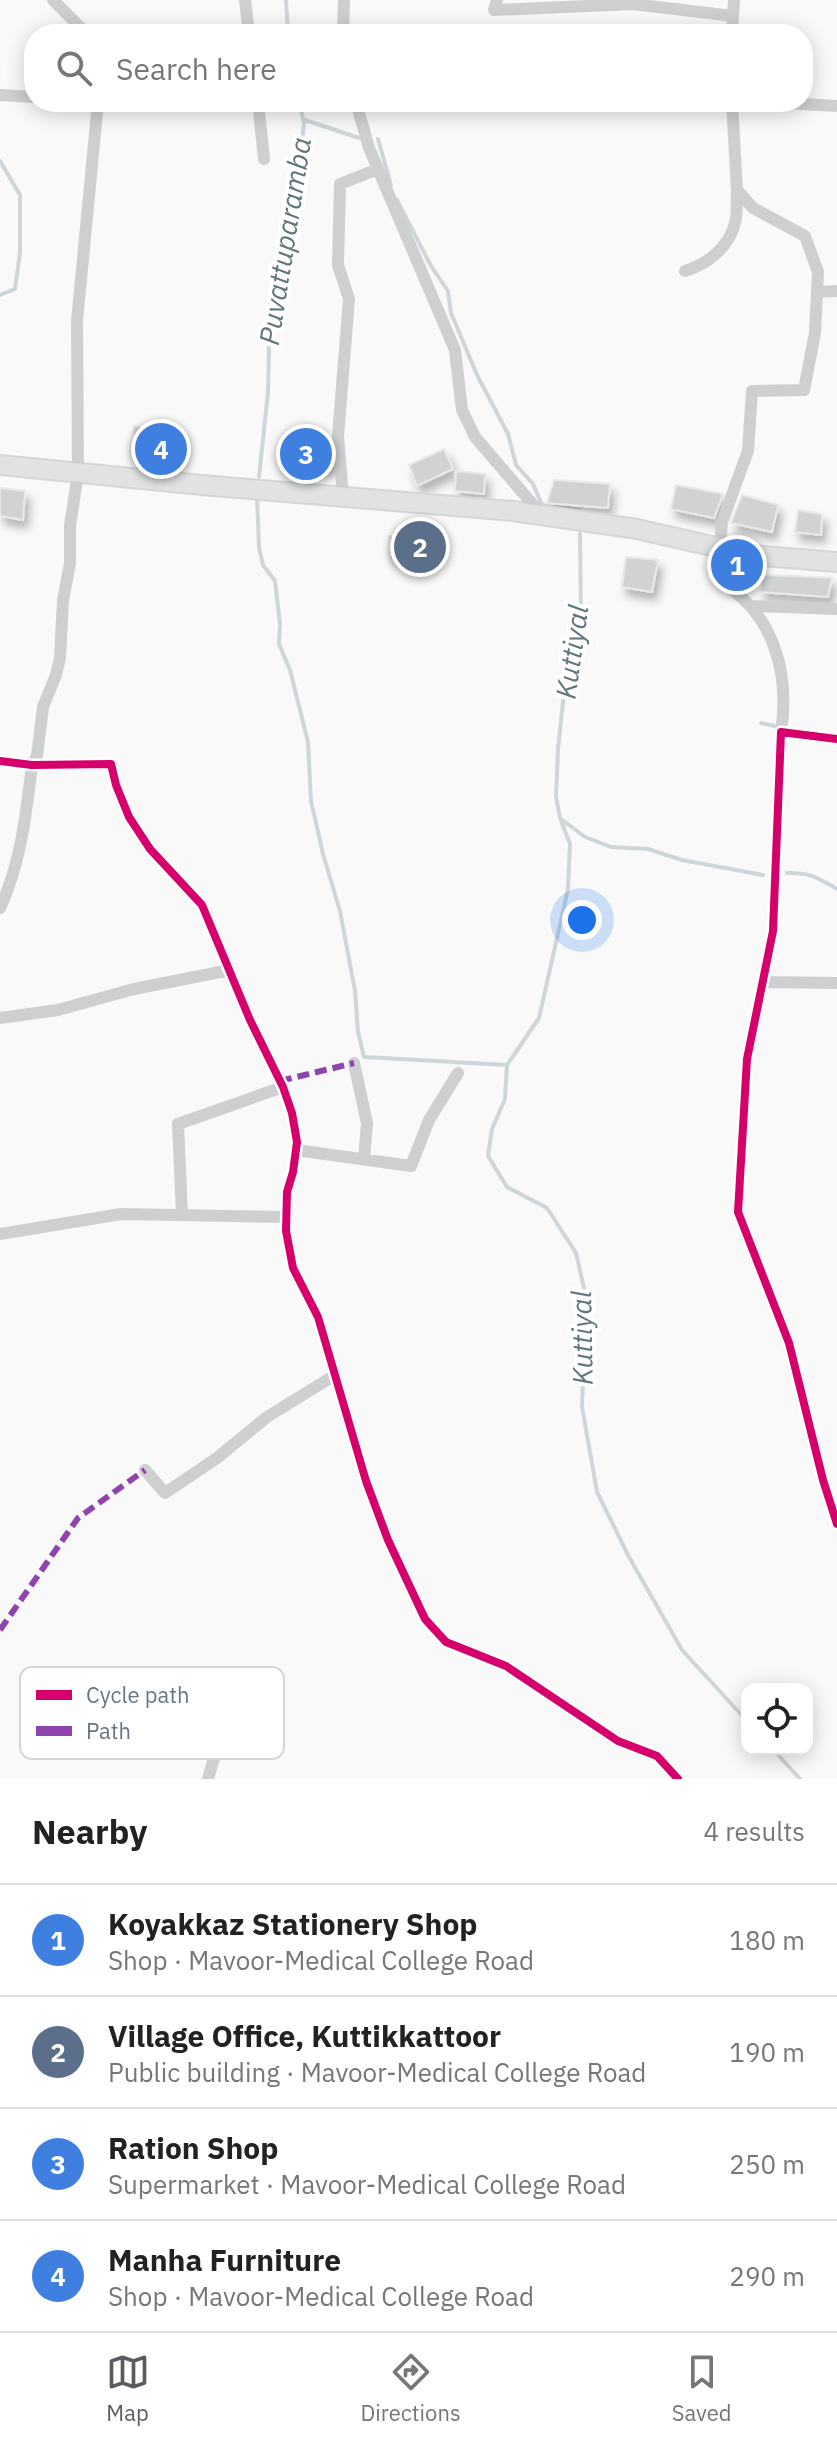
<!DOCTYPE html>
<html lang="en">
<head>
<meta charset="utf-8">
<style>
  body { margin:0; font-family:"IBM Plex Sans",sans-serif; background:#f2f2f2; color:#222 }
  .controls { position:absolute; right:24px; bottom:24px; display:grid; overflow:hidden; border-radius:16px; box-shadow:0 4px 20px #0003 }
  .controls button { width:72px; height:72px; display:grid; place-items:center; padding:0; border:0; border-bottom:2px solid #e0e0e0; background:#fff; color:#222; font:40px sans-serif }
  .you { position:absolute; left:582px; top:920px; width:28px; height:28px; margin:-20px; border:6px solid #fff; border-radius:50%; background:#1a73e8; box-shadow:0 0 0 12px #1a73e833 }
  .badge { display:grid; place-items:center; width:52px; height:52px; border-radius:50%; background:#585c60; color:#fff; font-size:26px; font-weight:700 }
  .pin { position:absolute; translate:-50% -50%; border:4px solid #fff; box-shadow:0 2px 8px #0006 }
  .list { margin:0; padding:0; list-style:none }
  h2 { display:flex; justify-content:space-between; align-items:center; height:104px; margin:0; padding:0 32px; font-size:34px }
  h2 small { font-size:26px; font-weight:400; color:#767676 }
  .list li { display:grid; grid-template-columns:52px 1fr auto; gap:24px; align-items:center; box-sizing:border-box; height:112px; padding:0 32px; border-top:2px solid #e0e0e0 }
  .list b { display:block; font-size:30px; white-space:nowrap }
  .list p { margin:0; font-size:26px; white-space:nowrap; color:#767676 }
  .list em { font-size:26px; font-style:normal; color:#767676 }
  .icon { flex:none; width:44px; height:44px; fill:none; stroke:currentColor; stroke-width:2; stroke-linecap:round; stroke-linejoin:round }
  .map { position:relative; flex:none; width:837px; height:1779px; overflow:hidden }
  .search { position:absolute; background:#fff; box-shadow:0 4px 20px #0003; left:24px; right:24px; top:24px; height:88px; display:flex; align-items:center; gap:20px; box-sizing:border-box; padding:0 28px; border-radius:32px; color:#767676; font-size:30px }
  .sheet { height:552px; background:#fff }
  nav { display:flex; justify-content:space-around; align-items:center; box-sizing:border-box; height:112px; border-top:2px solid #e0e0e0; background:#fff; font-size:22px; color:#767676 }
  nav a { display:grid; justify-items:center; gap:4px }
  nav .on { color:#585c60 }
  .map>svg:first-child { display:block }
</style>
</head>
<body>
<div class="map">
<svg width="837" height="1779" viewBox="0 0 837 1779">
  <defs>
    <filter id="shadow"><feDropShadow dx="4.5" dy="8" stdDeviation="4" flood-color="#0004"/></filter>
  </defs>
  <rect width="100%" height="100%" fill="#f9f9f9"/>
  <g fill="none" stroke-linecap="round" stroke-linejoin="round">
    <path stroke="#ced6d9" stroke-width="4" d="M286,0L288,34
      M305,120L359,138
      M378,139L391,185
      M0,161L20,195V252L15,289L0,295
      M397,200L431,266L448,291L451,313L477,375L508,434L516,465L533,484L542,505L579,510
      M259,477L268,392L270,301L291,191L300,158L304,123L299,102
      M257,494L259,548L263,565L275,581L280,624L279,644L290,670L308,742L311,801L323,854L340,911L355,991L358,1032L364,1057L507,1065
      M580,534L581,618L568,655L558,749L556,797L560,818L570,844L568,889L539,1018L507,1065L505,1099L492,1129L488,1156L507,1187L547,1208L576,1253L586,1297L582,1407L597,1492L629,1557L682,1650L747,1721
      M761,723L774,726
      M561,819L585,837L611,847L648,849L682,860L763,875
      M787,873C810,872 818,878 837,889
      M773,1749L800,1779"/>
  </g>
  <path fill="#d0d2d3" stroke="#e8e8e8" stroke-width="2" filter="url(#shadow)" d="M134,426L181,431L179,459L130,452Z
    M282,440L330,445L331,468L281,462Z
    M444,449L453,469L417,486L409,465Z
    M456,471L485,474L484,494L455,491Z
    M554,480L610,484L608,508L547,503Z
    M676,485L723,494L714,518L671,509Z
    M0,488L25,491L23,520L0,516Z
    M742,495L778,505L772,532L731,523Z
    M798,510L822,514L821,535L795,532Z
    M389,536H428V555H389Z
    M626,557L658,560L652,592L622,587Z
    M762,575L796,576L832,578L828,597L760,592Z"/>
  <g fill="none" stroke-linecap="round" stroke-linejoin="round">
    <g stroke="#d5d6d7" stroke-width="22">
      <path id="secondary" d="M0,465L202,485L513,511L637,529L751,555L837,562"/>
    </g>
    <path stroke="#cecfd0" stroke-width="12" d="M53,0L87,34
      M245,0L249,34
      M497,0L494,10L633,4L733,16
      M343,34L344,0
      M732,34L734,0
      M0,95L34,97
      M258,102L264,159
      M356,102L369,148L455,350L462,410L475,437L542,515
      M732,102L737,190L753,208L805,236L818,272L815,333L804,390L752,391L748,451L722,522L718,573L722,583C774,614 790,674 781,732
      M770,102L837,106
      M685,271C708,264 729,247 735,223C738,213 736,200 737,190
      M817,292L837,291
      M343,496L338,436L349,299L338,265L340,184L378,169
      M752,606L837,609
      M837,739L781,732L773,931L747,1059L738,1212L789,1343L823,1480L837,1524
      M0,761L32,765L111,764L116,785L129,817L150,849L202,905L250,1020L283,1087L292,1113L297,1142L293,1172L287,1192L286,1231L293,1268L318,1317L366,1481L388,1540L425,1619L446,1642L506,1666L618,1741L657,1756L678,1779
      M0,908C21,863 26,814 32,765L37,756L43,707L56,675L60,658L63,601L70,563V526L78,473L77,321L98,102
      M762,982L837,983
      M0,1018L58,1010L134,989L230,970
      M354,1063L367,1123L364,1159
      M296,1150L411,1166L429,1120L458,1073
      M182,1214L178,1124L283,1087
      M0,1234L121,1214L286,1217
      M145,1470L165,1493L217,1458L267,1417L335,1375
      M208,1779L217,1748L218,1711"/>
    <use href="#secondary" stroke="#e1e2e2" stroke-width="18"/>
    <path stroke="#8e44ad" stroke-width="6" stroke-dasharray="12 6" stroke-linecap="butt" d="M280,1081L354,1063
      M0,1630L78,1518L145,1470"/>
    <g stroke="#fff" stroke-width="13">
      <path id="cycleway" d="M837,739L781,732L773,931L747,1059L738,1212L789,1343L823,1480L837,1524
        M0,761L32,765L111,764L116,785L129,817L150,849L202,905L250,1020L283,1087L292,1113L297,1142L293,1172L287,1192L286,1231L293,1268L318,1317L366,1481L388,1540L425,1619L446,1642L506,1666L618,1741L657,1756L678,1779"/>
    </g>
    <use href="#cycleway" stroke="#d6006c" stroke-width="8"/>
  </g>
  <g text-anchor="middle" stroke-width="8" stroke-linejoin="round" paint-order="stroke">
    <g font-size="28" font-style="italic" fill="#60757c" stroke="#fff">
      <text transform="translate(285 241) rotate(-81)" y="10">Puvattuparamba</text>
      <text transform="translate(572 652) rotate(-82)" y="10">Kuttiyal</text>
      <text transform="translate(582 1338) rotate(-91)" y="10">Kuttiyal</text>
    </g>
  </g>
  <rect x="20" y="1667" width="264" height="92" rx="12" fill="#fff" stroke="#d1d6da" stroke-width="2"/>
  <rect x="36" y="1690" width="36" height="10" fill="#d6006c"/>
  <rect x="36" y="1726" width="36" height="10" fill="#8e44ad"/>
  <g font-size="22" fill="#657683">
    <text x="86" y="1703">Cycle path</text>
    <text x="86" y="1739">Path</text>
  </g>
</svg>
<div class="controls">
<button><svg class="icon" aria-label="locate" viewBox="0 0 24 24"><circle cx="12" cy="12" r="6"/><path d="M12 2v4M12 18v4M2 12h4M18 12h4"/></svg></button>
</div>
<div class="you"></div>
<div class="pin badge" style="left:737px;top:565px;background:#3f7fe0">1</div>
<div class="pin badge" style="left:420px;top:547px;background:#5c6f8a">2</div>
<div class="pin badge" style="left:306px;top:454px;background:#3f7fe0">3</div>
<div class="pin badge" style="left:161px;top:449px;background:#3f7fe0">4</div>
<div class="search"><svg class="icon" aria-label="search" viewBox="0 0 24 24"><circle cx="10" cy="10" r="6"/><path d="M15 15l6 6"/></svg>Search here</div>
</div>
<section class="sheet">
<h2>Nearby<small>4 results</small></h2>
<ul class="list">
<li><span class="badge" style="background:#3f7fe0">1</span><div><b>Koyakkaz Stationery Shop</b><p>Shop · Mavoor-Medical College Road</p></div><em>180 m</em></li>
<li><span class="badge" style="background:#5c6f8a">2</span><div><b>Village Office, Kuttikkattoor</b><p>Public building · Mavoor-Medical College Road</p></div><em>190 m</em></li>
<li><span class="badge" style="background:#3f7fe0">3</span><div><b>Ration Shop</b><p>Supermarket · Mavoor-Medical College Road</p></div><em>250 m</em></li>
<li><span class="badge" style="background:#3f7fe0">4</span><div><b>Manha Furniture</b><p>Shop · Mavoor-Medical College Road</p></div><em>290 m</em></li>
</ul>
</section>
<nav>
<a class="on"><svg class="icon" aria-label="map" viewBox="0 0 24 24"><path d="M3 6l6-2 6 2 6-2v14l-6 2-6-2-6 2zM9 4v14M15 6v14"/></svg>Map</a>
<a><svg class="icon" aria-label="directions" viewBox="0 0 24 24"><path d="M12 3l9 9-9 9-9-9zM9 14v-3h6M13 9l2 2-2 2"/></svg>Directions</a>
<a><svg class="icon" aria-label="saved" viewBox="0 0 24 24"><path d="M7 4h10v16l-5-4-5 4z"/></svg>Saved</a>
</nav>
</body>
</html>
